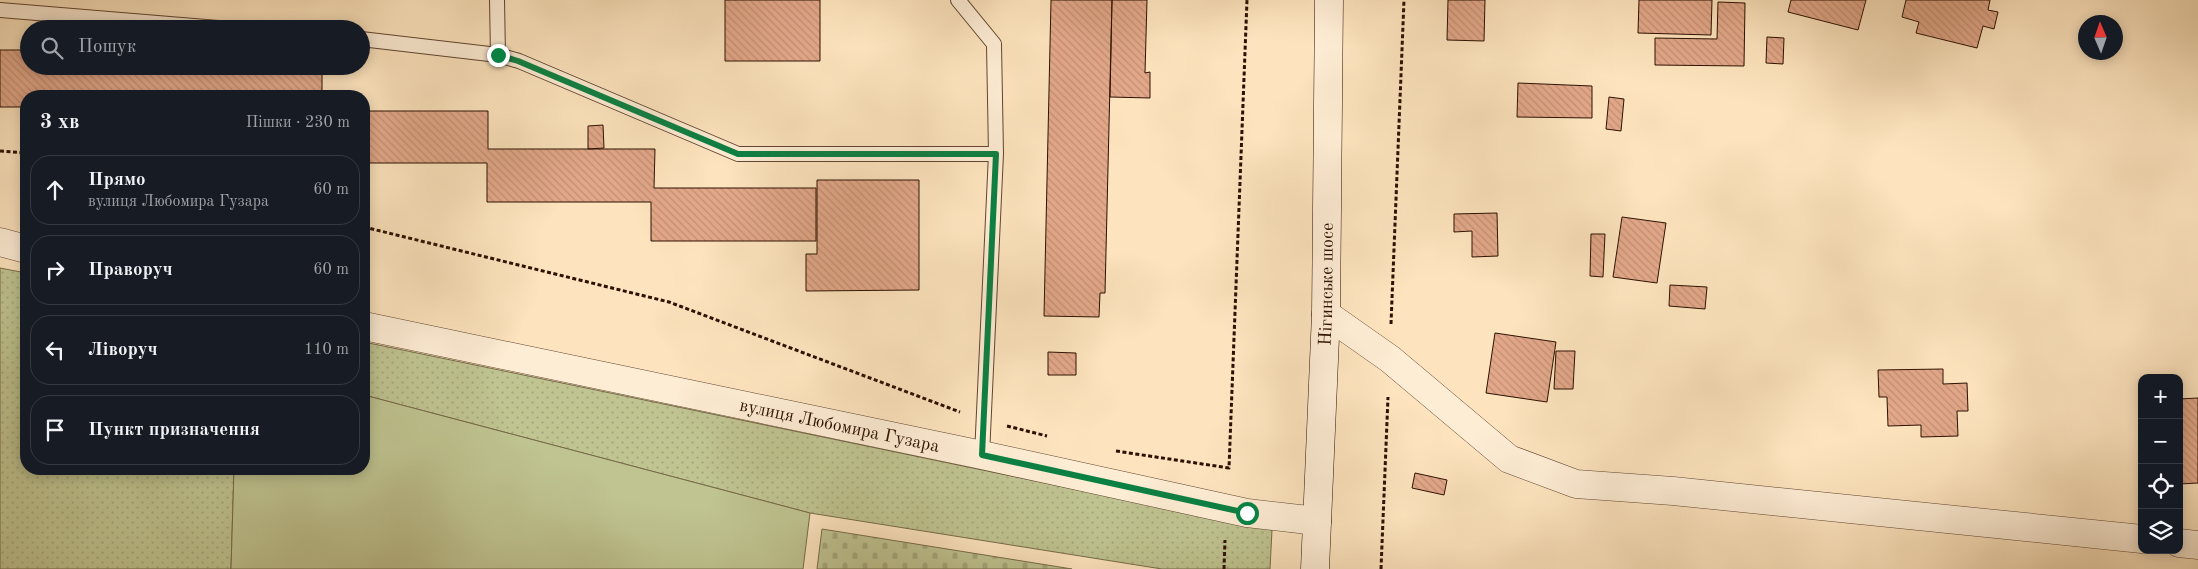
<!DOCTYPE html>
<html lang="uk">
<head>
<meta charset="utf-8">
<style>
  body { margin:0; font-family:"Old Standard TT",serif; background:#242831; color:#f1f3f6 }
  .controls { position:absolute; right:15px; bottom:15px; display:grid; overflow:hidden; border-radius:10px; box-shadow:0 2px 12px #0003 }
  .controls button { width:45px; height:45px; display:grid; place-items:center; padding:0; border:0; border-bottom:1px solid #363941; background:#171b24; color:#f1f3f6; font:25px sans-serif }
  .compass { position:absolute; left:2078px; top:15px; width:45px; height:45px; border-radius:50%; background:#171b24; box-shadow:0 2px 12px #0003; rotate:358deg }
  .stop { position:absolute; width:15px; height:15px; margin:-11px; border:4px solid #0b8043; border-radius:50%; background:#fff }
  .stop.end { background:#0b8043; border-color:#fff; box-shadow:0 1px 5px #0008 }
  .list { margin:0; padding:0; list-style:none }
  h2 { display:flex; justify-content:space-between; align-items:center; height:65px; margin:0; padding:0 20px; font-size:21px }
  h2 small { font-size:16px; font-weight:400; color:#9ea1a6 }
  .list li { display:grid; grid-template-columns:32px 1fr auto; gap:15px; align-items:center; box-sizing:border-box; height:70px; margin:0 10px 10px; padding:0 10px; border:1px solid #363941; border-radius:20px }
  .list b { display:block; font-size:19px; white-space:nowrap }
  .list p { margin:0; font-size:16px; white-space:nowrap; color:#9ea1a6 }
  .list em { font-size:16px; font-style:normal; color:#9ea1a6 }
  .icon { flex:none; width:28px; height:28px; fill:none; stroke:currentColor; stroke-width:2; stroke-linecap:round; stroke-linejoin:round }
  .map { position:relative; flex:none; width:2198px; height:569px; overflow:hidden }
  .search { position:absolute; background:#171b24; box-shadow:0 2px 12px #0003; left:20px; top:20px; width:350px; height:55px; display:flex; align-items:center; gap:12px; box-sizing:border-box; padding:0 18px; border-radius:28px; color:#9ea1a6; font-size:19px }
  .panel { position:absolute; background:#171b24; box-shadow:0 2px 12px #0003; left:20px; top:90px; width:350px; height:385px; border-radius:20px }
  .map>svg:first-child { display:block }
</style>
</head>
<body>
<div class="map">
<svg width="2198" height="569" viewBox="0 0 2198 569">
  <defs>
    <pattern id="grass-dots" width="8" height="8" patternUnits="userSpaceOnUse" patternTransform="scale(1.25)"><rect width="8" height="8" fill="#bfc491"/><path d="M2 2h.1M6 6h.1" fill="none" stroke="#a4a77b" stroke-width="1.8" stroke-linecap="round"/></pattern>
    <pattern id="cemetery-stones" width="16" height="16" patternUnits="userSpaceOnUse" patternTransform="scale(1.25)"><rect width="16" height="16" fill="#bfc491"/><path d="M2 7V4a2 2 0 0 1 4 0v3zM10 15v-3a2 2 0 0 1 4 0v3z" fill="#a4a77b"/></pattern>
    <pattern id="building-back-hatch" width="6" height="6" patternUnits="userSpaceOnUse" patternTransform="scale(1.25)"><rect width="6" height="6" fill="#e3a88a"/><path d="M-1 5l2 2M0 0l6 6M5-1l2 2" fill="none" stroke="#c39075"/></pattern>
  </defs>
  <rect width="100%" height="100%" fill="#fde4be"/>
  <filter id="stains"><feTurbulence type="fractalNoise" baseFrequency=".004" numOctaves="4"/><feColorMatrix values="0 0 0 0 .2 0 0 0 0 .09 0 0 0 0 .02 0 0 0 .5 -.17"/></filter>
  <radialGradient id="worn" r=".72"><stop offset=".6" stop-color="#630" stop-opacity="0"/><stop offset="1" stop-color="#630" stop-opacity=".3"/></radialGradient>
  <path fill="url(#grass-dots)" stroke="#766a48" d="M0,268L26,273V469H234L231,569H0Z
    M364,342L1272,530L1270,569H1162L810,513L364,395Z"/>
  <path fill="url(#cemetery-stones)" stroke="#766a48" d="M822,529L1072,569H817Z"/>
  <path fill="#bfc491" stroke="#766a48" d="M364,395L810,513L803,569H231L234,469H364Z"/>
  <path fill="url(#building-back-hatch)" stroke="#2c1000" d="M725,0H820V61H725Z
    M1051,0H1112L1105,293H1100L1099,317L1044,316Z
    M1112,0H1147L1145,73L1150,72V98L1110,97Z
    M1448,0H1485L1484,41L1447,40Z
    M1639,0H1712L1711,35L1638,33Z
    M1791,0H1866L1858,30L1788,12Z
    M1906,0H1990L1988,10L1998,12L1994,29L1983,26L1977,48L1916,33L1919,22L1902,17Z
    M1718,2L1745,3L1744,66L1655,65V38L1717,39Z
    M1767,37L1784,38L1783,64L1766,63Z
    M0,50H29V66H322V96H26V107H0Z
    M1518,83L1592,86V118L1517,117Z
    M1609,97L1624,99L1621,131L1606,129Z
    M364,111H488V149H655L654,188H816V241H651V202H487V163H364Z
    M603,125L604,148L588,149V126Z
    M817,180H919V290L806,291V254H817Z
    M1497,213L1498,256L1472,257V231L1454,232V214Z
    M1622,217L1666,223L1657,283L1613,277Z
    M1591,234H1605L1603,277L1590,276Z
    M1670,285L1707,287L1705,309L1669,306Z
    M1495,333L1556,342L1547,402L1486,393Z
    M1556,351H1575L1573,389H1554Z
    M1048,352L1076,353V375H1048Z
    M1943,369V384L1967,383L1968,411H1957L1958,436L1921,437V425L1888,426L1887,397H1879L1878,370Z
    M2198,398V483L2179,484V399Z
    M1415,473L1447,480L1444,495L1412,488Z"/>
  <g fill="none" stroke-linecap="round" stroke-linejoin="round">
    <g stroke="#604530" stroke-width="16">
      <path id="service" d="M497,0L498,55
        M958,0L994,44L996,154L982,455
        M0,10L230,29
        M361,39L498,55L519,61L738,154H996"/>
    </g>
    <g stroke="#604530" stroke-width="29">
      <g id="minor">
        <path d="M0,242L26,249"/>
        <path d="M1326,314L1390,359L1509,459L1576,484L1673,491L2142,539"/>
        <path id="s1" d="M364,326L982,455L1247,513L1317,521"/>
        <path d="M2179,543L2198,545"/>
      </g>
    </g>
    <g stroke="#2c1000" stroke-width="29">
      <g id="secondary">
        <path id="s2" d="M1315,569L1326,314L1329,0"/>
      </g>
    </g>
    <path stroke="#2c1000" stroke-width="3" stroke-dasharray="4 2.5" stroke-linecap="butt" d="M0,151L26,153
      M364,227L669,302L960,412
      M1391,324L1404,0
      M1007,426L1047,436
      M1116,451L1229,468L1247,0
      M1224,569L1225,540
      M1381,569L1388,397"/>
    <use href="#service" stroke="#feedd5" stroke-width="14"/>
    <use href="#minor" stroke="#feedd5" stroke-width="28"/>
    <use href="#secondary" stroke="#feedd5" stroke-width="28"/>
  </g>
  <g fill="none" stroke-linecap="round" stroke-linejoin="round">
    <path stroke="#0b8043" stroke-width="6" d="M498,55L518,61L738,154H996L982,455L1247,513"/>
  </g>
  <g text-anchor="middle" stroke-width="4.5" stroke-linejoin="round" paint-order="stroke">
    <g font-size="18" fill="#2c1000" stroke="#feedd5">
      <text dy="6" stroke="none"><textPath href="#s2" startOffset="285">Нігинське шосе</textPath></text>
      <text dy="6" stroke="none"><textPath href="#s1" startOffset="486">вулиця Любомира Гузара</textPath></text>
    </g>
  </g>
  <rect width="100%" height="100%" filter="url(#stains)"/>
  <rect width="100%" height="100%" fill="url(#worn)"/>
</svg>
<div class="controls">
<button>+</button>
<button>−</button>
<button><svg class="icon" aria-label="locate" viewBox="0 0 24 24"><circle cx="12" cy="12" r="6"/><path d="M12 2v4M12 18v4M2 12h4M18 12h4"/></svg></button>
<button><svg class="icon" aria-label="layers" viewBox="0 0 24 24"><path d="M12 4l9 5-9 5-9-5zM3 14l9 5 9-5"/></svg></button>
</div>
<svg class="compass" viewBox="-18 -18 36 36"><path d="M0-13l5 13h-10z" fill="#e53935"/><path d="M0 13l5-13h-10z" fill="#9ea1a6"/></svg>
<div class="stop" style="left:1247px;top:513px"></div>
<div class="stop end" style="left:498px;top:55px"></div>
<div class="search"><svg class="icon" aria-label="search" viewBox="0 0 24 24"><circle cx="10" cy="10" r="6"/><path d="M15 15l6 6"/></svg>Пошук</div>
<section class="panel">
<h2>3 хв<small>Пішки · 230 m</small></h2>
<ul class="list">
<li><svg class="icon" aria-label="ahead" viewBox="0 0 24 24"><path d="M12 20V5M6 11l6-6 6 6"/></svg><div><b>Прямо</b><p>вулиця Любомира Гузара</p></div><em>60 m</em></li>
<li><svg class="icon" aria-label="right" viewBox="0 0 24 24"><path d="M7 20v-9h11M14 6l5 5-5 5"/></svg><div><b>Праворуч</b></div><em>60 m</em></li>
<li><svg class="icon" aria-label="left" viewBox="0 0 24 24"><path d="M17 20v-9H6M10 6l-5 5 5 5"/></svg><div><b>Ліворуч</b></div><em>110 m</em></li>
<li><svg class="icon" aria-label="arrive" viewBox="0 0 24 24"><path d="M6 21V4h12l-3 4 3 4H6"/></svg><div><b>Пункт призначення</b></div></li>
</ul>
</section>
</div>
</body>
</html>
